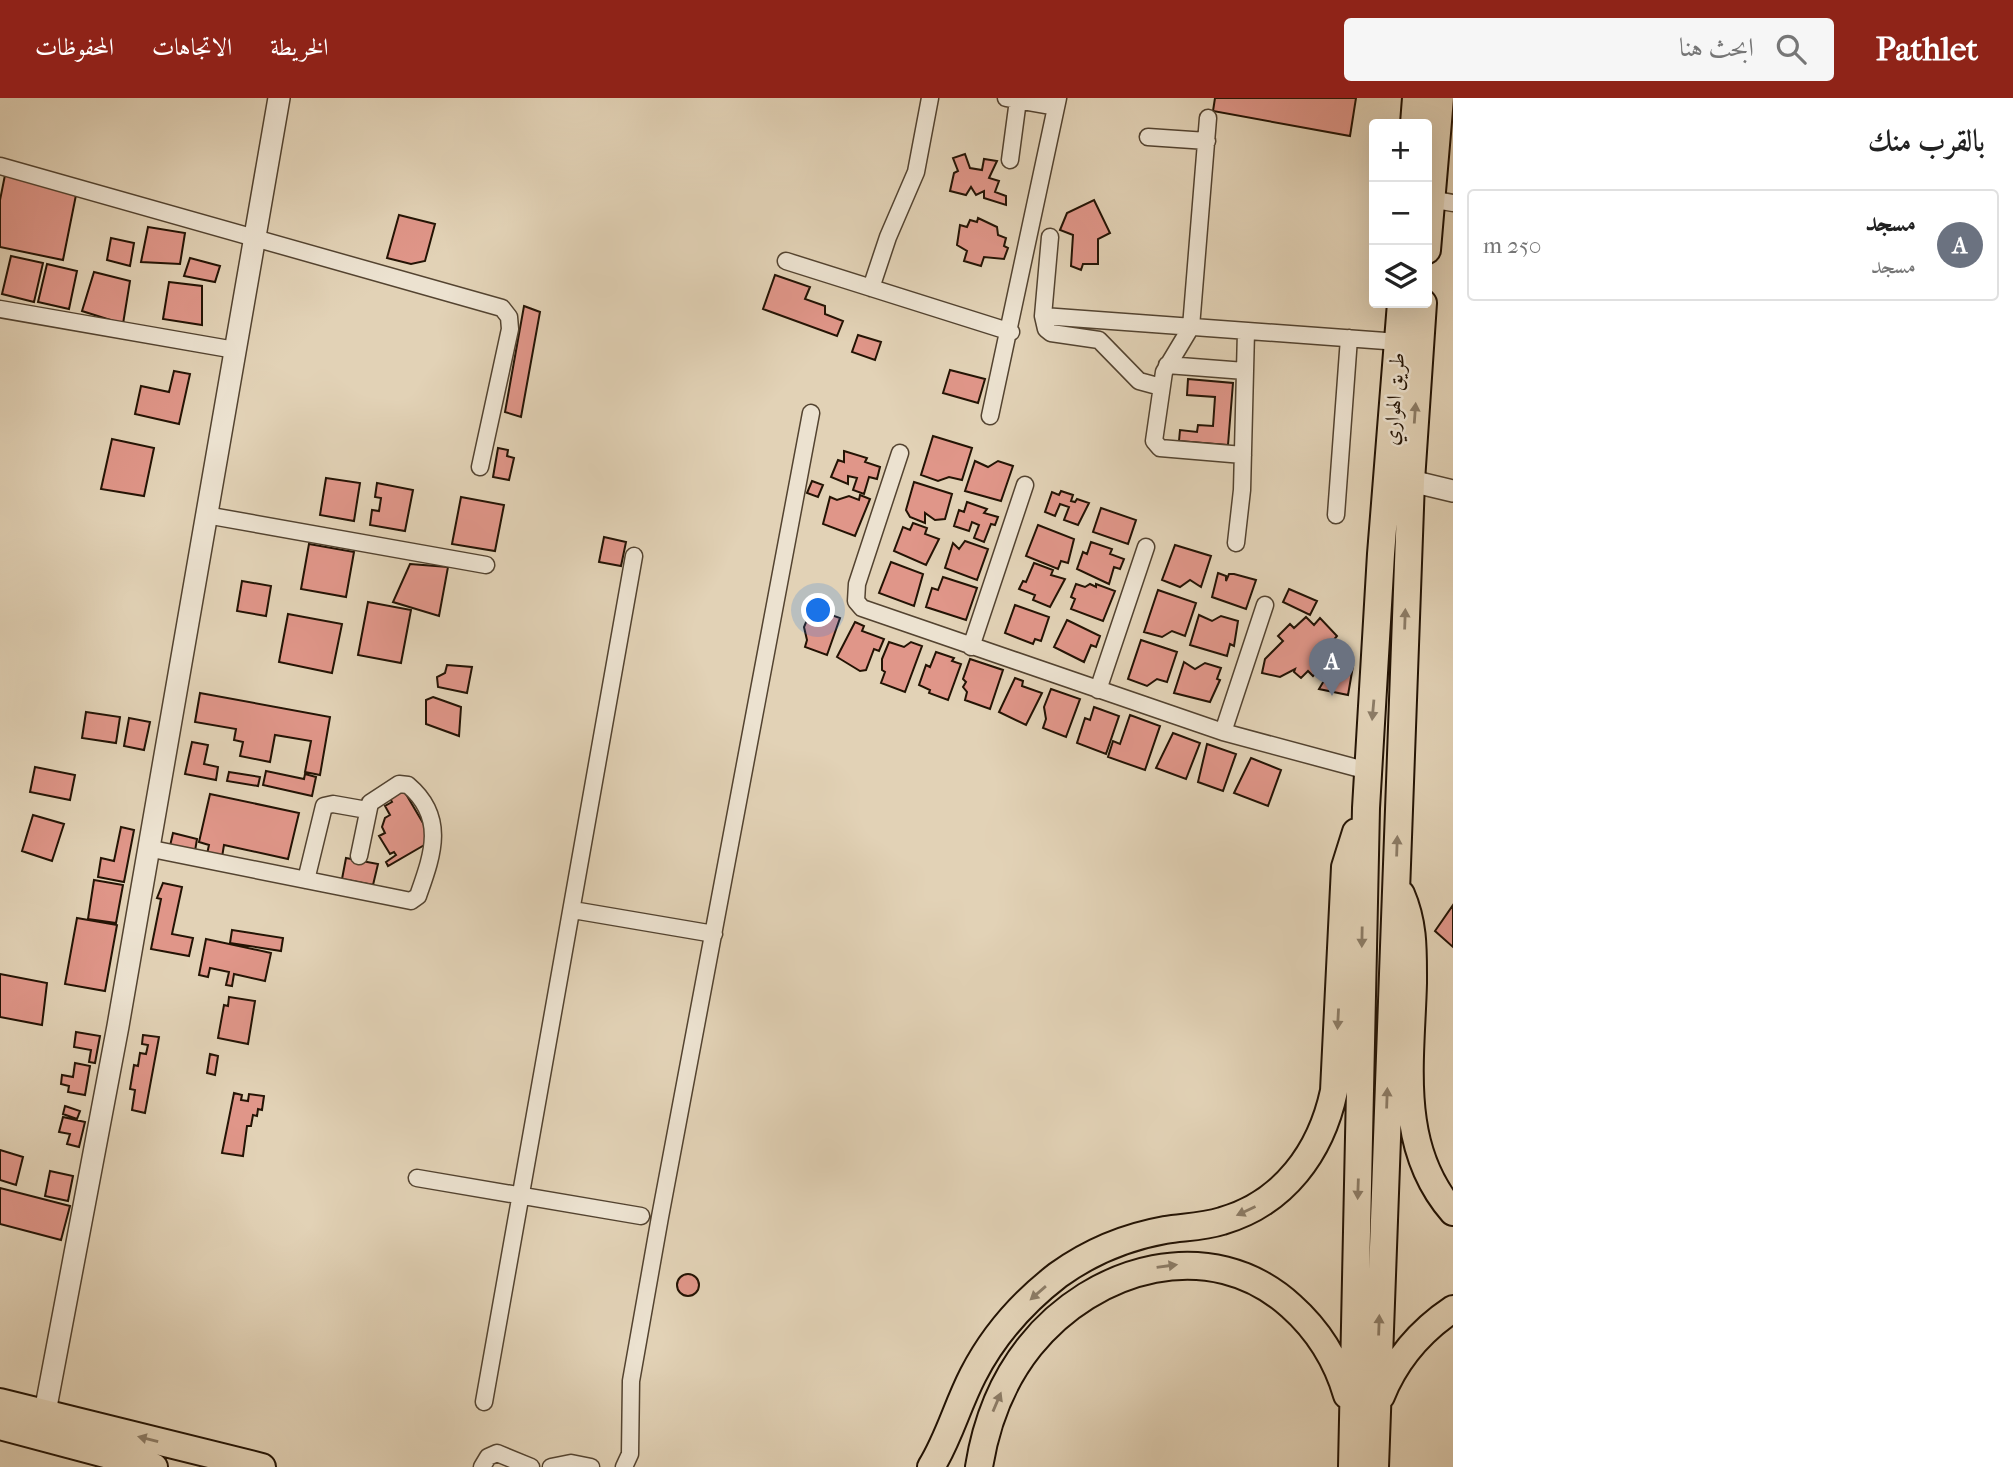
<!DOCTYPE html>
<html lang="ar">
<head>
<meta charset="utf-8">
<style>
  body { margin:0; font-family:"IM FELL French Canon",Amiri,serif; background:#f6f6f6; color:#222; direction:rtl }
  .controls { position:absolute; right:21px; top:21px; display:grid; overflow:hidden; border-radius:7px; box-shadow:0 7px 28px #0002 }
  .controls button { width:63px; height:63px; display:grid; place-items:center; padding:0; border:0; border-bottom:2px solid #e0e0e0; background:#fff; color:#222; font:35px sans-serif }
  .you { position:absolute; left:819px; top:513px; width:24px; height:24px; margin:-18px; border:5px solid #fff; border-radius:50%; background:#1a73e8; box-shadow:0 0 0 10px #1a73e833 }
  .badge { display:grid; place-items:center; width:46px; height:46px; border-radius:50%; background:#8f2418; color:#fff; font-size:23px; font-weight:700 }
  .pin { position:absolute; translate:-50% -58px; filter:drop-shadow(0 2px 4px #0008) }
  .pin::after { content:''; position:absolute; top:37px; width:24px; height:21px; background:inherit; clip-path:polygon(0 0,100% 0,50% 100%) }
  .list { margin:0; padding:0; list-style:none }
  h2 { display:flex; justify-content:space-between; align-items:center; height:91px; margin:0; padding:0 28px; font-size:30px }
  h2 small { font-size:23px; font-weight:400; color:#767676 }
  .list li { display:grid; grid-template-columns:46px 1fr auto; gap:21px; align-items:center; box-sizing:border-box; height:112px; margin:0 14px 14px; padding:0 14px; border:2px solid #e0e0e0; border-radius:7px }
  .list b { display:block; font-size:26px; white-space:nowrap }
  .list p { margin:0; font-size:23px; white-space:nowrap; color:#767676 }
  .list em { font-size:23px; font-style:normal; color:#767676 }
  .icon { flex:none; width:38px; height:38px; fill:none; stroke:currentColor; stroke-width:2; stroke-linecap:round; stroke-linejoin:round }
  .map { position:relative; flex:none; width:1453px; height:1369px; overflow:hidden; direction:ltr }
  header { display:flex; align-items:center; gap:42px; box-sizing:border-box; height:98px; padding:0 35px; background:#8f2418; color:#fff }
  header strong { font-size:33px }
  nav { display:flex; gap:38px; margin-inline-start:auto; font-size:24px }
  .search { width:490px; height:63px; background:#f6f6f6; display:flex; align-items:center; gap:18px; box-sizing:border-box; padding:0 24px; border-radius:7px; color:#767676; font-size:26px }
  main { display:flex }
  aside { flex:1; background:#fff }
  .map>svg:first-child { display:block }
</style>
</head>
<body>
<header>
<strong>Pathlet</strong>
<div class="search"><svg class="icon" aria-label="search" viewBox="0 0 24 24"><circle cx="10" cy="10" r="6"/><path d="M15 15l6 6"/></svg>ابحث هنا</div>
<nav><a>الخريطة</a><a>الاتجاهات</a><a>المحفوظات</a></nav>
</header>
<main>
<aside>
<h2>بالقرب منك<small></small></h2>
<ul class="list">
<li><span class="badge" style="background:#6b7280">A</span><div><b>مسجد</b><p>مسجد</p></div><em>250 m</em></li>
</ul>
</aside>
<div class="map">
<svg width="1453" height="1369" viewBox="0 0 1453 1369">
  <rect width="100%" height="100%" fill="#e2d2b6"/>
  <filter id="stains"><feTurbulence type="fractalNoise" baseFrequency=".00286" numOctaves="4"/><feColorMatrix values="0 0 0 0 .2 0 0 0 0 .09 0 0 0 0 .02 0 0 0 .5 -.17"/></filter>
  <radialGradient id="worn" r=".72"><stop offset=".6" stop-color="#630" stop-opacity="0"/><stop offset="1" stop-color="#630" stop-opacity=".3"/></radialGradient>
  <path fill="#e09689" stroke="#231304" stroke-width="2" d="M1215,0H1356L1350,38L1213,13Z
    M965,56L970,70L982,72L984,61L997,63L989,80L999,83L995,94L1006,98V107L984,100V93L976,97L971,89L966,97L950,93L954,75L958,73L953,60Z
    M5,77L77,92L63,162L0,149V102Z
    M1094,102L1110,135L1098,141V166H1083L1081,172L1071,168L1073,137L1060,132L1067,115Z
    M399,117L435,126L425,163L411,166L387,160Z
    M978,120L997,129L998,137L1006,140L1004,148L1008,150L1004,161L984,159L981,168L964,163L967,153L957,147L960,127L967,129L970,122L977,124Z
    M148,129L185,135L180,166L141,164Z
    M111,140L134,145L130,168L107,162Z
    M11,158L43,165L34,204L2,196Z
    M190,160L220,168L215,184L184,178Z
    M47,166L77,173L69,211L38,204Z
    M94,174L130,183L123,226L82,213Z
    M775,177L810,189L805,201L825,208V216L843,223L837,238L763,211Z
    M169,184L202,188V227L163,221Z
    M524,208L540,214L521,319L505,314Z
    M858,237L881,244L875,262L852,254Z
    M950,272L985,281L978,305L943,295Z
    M174,273L190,276L179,326L135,316L141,288L169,294Z
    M1188,281L1233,285L1228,347L1179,343L1180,332L1197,334L1198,327L1213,328L1215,299L1187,297Z
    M933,338L972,350L962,382L949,379L938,383L921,377Z
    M112,341L154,350L144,398L101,391Z
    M498,350L508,352L507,358L514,360L509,382L493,379Z
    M844,353L867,360L865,364L880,369L877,381L869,379L864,396L853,392L857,380L848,378V386L831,379L838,362L844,364Z
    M975,363L988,369L998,363L1013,368L1001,403L965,393Z
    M326,380L360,385L354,423L320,417Z
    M812,383L823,387L818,399L807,395Z
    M914,384L952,396L945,421L935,422L925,415V425L910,419L906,412Z
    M377,385L413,392L405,433L370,427L372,412L379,413L381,400L375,399Z
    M1061,393L1073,397L1071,403L1075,404L1077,401L1089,405L1078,427L1064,422L1069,409L1060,406L1055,418L1045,414L1052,394L1059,397Z
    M860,397L870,401L855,438L823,426L830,399L837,402L849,398L859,402Z
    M461,399L504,407L495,453L452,446Z
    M967,404L987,411L984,415L998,419L995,427L991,426L984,444L974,440L979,427L972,424L969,433L954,428L959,412L964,414Z
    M1101,410L1136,422L1128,446L1093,434Z
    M913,425L927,430L925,436L939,441L926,467L894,453L903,429L910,432Z
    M1038,427L1074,441L1068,465L1061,463L1058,471L1026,458Z
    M604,439L626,444L621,468L599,464Z
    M965,443L988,451L977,482L945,470L953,445L959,451Z
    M1091,444L1112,451L1110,456L1124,461L1120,471L1114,469L1109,486L1077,471L1083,454L1087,456Z
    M309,446L354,454L346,499L301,491Z
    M1175,447L1211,458L1201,489L1190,482L1180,489L1162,482Z
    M891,464L923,476L914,508L879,495Z
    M1034,465L1053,472L1051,477L1065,481L1050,509L1033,502L1035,497L1019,491L1023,483L1026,484Z
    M410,466L448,469L439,518L393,504Z
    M1218,475L1226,478V483L1229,476H1234L1256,482L1246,511L1212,499Z
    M943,479L977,490L966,522L926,509L932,490L938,492Z
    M242,483L271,488L266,518L237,513Z
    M1076,486L1085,489L1090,486L1096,489V486L1115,493L1103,523L1071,511L1075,501L1071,499Z
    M1289,491L1317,503L1310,517L1283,504Z
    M1158,492L1196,505L1185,538L1172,533L1162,539L1144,534Z
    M368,504L411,512L401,565L358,557Z
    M1015,507L1049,519L1041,543L1035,541L1033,546L1005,535Z
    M812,510L840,520L827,557L805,549L807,542L804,529Z
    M288,516L342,526L332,575L279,564Z
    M1199,517L1212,523L1221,518L1238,523L1234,548L1230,546L1227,558L1190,547Z
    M1306,519L1314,527L1320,520L1337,538L1332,544L1339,552L1313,578L1308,573L1301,580L1294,574L1295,571L1280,579L1262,575L1265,561L1283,543L1278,538L1290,526L1294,530Z
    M1067,522L1100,538L1096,549L1091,547L1084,564L1054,549Z
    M855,524L864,528L862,533L884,541L879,553L874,551L866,572L860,573L837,559Z
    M1141,542L1177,554L1167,584L1157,581L1147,588L1128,581Z
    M889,544L904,549L911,544L922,548L905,594L881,585L885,574L882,572V561Z
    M936,554L954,560L952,563L961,566L948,602L929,595L930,592L919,587L926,567L930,569Z
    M970,561L1003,572L990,611L965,602L967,594L963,589L966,584L963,581Z
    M1184,564L1195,571L1205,565L1221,570L1217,581L1220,582L1210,604L1174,595Z
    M1339,565L1353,568L1348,597L1319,591L1328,576L1337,573Z
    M447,567L472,569L467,595L438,589L437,579L445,575Z
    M1015,580L1023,583L1022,588L1042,595L1026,627L999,614Z
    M1051,591L1080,601L1066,639L1043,630L1046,621L1044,609Z
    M200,595L330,619L320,677L305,674L311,643L275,637L270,664L240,658L243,644L234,642L236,631L195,624Z
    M433,599L461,609L459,638L426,626V602Z
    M1094,609L1119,618L1106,656L1077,645L1085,620L1090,622Z
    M86,614L120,619L116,645L82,640Z
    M1130,617L1160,628L1145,672L1108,659L1113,643L1120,646Z
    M129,620L150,624L144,652L124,648Z
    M1173,635L1200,645L1186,681L1156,670Z
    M192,644L208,647L204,666L218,669L216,682L185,676Z
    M1207,646L1236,656L1223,693L1198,684Z
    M1251,660L1281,672L1268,708L1234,695Z
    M35,669L75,677L70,702L30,694Z
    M266,673L304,681L305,676L316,679L312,698L263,687Z
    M229,674L260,679L258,688L227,683Z
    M403,691L433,742L388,768L386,764L396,757L394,754L390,756L379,738L385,735L382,729L385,720L390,717L385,708L392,704L389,699Z
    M210,696L299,715L288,761L224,747L222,759L207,756L209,747L199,744Z
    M33,717L64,726L52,763L22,753Z
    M121,729L134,732L124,784L98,779L101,760L114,763Z
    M173,735L197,741L195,753L170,748Z
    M346,760L378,766L373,787L342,781Z
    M94,782L123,787L116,825L88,821Z
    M163,785L182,789L172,836L193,840L189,858L151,851L161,801L157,800Z
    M1453,807V849L1435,833Z
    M77,820L117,827L105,893L65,886Z
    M232,832L283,840L281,853L230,845Z
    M206,841L271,855L265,883L234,876L232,888L226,887L229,874L210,870L208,879L199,877Z
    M0,876L47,885L42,927L0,919Z
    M229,899L255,903L248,946L218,940L224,907L228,908Z
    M76,934L100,938L95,965L89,964L91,952L74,949Z
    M143,937L159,939L145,1015L132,1012L135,992L130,991L134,967L138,968L140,955L146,956L148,947L142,946Z
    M210,956L218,958L215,977L207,975Z
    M75,965L90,968L85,997L68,994L69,988L61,986L62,977L73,979Z
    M234,995L242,997L241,1002L248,1003L249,996L264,998L262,1012L258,1011L257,1018L253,1017L251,1028H247L243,1058L222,1055Z
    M65,1008L80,1013L77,1021L63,1016Z
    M63,1019L85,1024L79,1049L67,1046L70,1036L59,1034Z
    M0,1052L23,1059L16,1087L0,1082Z
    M50,1073L73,1078L68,1103L45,1098Z
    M0,1090L70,1108L61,1142L0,1126Z
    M677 1187a11 11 0 1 1 22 0a11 11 0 1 1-22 0Z"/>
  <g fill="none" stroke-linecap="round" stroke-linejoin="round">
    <g stroke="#534330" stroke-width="19">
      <path id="minor" d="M1006,0L1056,9
        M1208,20L1191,229L1164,274L1154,343L1160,350L1243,357
        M1148,39L1207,43
        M1010,62L1018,2
        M0,68L502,210L509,219L510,231L480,369
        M1430,101L1453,105
        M1050,139L1043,218L1046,231L1051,235L1099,242L1139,283L1161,289
        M786,163L1011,234
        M871,190L888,139L916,74L930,0
        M0,211L235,252
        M1043,218L1399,244
        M1167,267L1245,273
        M990,318L1058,0
        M900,355L857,486L856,503L862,510L1223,634L1368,673
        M206,417L486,467
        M1336,417L1349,240
        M1236,445L1242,392L1246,233
        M971,549L1025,387
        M1098,592L1146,449
        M1223,634L1265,507
        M147,750L411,803L418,798C432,758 447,720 408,687L399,686L370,705L359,758
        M306,782L324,708L333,706L367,712
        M573,812L714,836
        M417,1080L641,1118
        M484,1304L634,458
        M482,1369L488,1359L497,1355L531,1369
        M551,1369L571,1365L591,1369
        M624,1369L630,1356L631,1283L660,1119L811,315"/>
    </g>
    <g stroke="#534330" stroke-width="24">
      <path id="tertiary" d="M1411,383L1453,393
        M42,1330L118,928L279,0"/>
    </g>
    <g stroke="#231304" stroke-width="30">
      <path id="trunk" d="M1414,26L1416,0
        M1427,152L1440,0
        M1401,796C1414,826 1413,852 1413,885C1411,964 1396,1049 1453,1114
        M1381,1298C1396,1261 1420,1233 1453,1211
        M0,1304L262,1369
        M0,1328L154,1369
        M931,1369C949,1340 957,1308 973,1277C993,1238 1023,1204 1058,1177C1090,1154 1126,1139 1165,1132C1184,1129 1203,1129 1222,1123C1284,1105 1321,1054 1334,993L1345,769L1356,734
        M979,1369C986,1325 1002,1283 1030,1248C1093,1169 1211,1135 1291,1208C1318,1232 1337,1263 1347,1297
        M1352,1369L1366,710L1381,456L1401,205
        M1375,1369L1411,383L1423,205"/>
    </g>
    <use href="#minor" stroke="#ece2d0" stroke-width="16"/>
    <use href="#tertiary" stroke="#ece2d0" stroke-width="21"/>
    <use href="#trunk" stroke="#e2d2b6" stroke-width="26"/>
  </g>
  <defs><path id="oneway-solid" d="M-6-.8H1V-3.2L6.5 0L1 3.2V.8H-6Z" transform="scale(1.75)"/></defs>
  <g fill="#8c7c66">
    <use href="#oneway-solid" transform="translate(1415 315) rotate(-86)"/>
    <use href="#oneway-solid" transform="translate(1405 521) rotate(-88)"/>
    <use href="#oneway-solid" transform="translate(1373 612) rotate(95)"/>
    <use href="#oneway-solid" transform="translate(1397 748) rotate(-88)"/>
    <use href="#oneway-solid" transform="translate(1362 839) rotate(91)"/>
    <use href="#oneway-solid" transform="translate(1338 921) rotate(93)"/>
    <use href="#oneway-solid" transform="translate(1387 1000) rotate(-88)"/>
    <use href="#oneway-solid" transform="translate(1358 1091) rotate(92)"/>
    <use href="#oneway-solid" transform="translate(1246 1113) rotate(155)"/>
    <use href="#oneway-solid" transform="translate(1167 1168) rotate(-8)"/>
    <use href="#oneway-solid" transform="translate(1038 1195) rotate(139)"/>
    <use href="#oneway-solid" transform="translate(1379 1227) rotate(-88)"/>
    <use href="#oneway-solid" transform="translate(997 1304) rotate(-67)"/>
    <use href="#oneway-solid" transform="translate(148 1341) rotate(-166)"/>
  </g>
  <g text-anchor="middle" stroke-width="5" stroke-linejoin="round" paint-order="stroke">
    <g font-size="21" fill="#231304" stroke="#ece2d0">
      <text transform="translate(1394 301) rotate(-86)" y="7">طريق الهواري</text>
    </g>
  </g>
  <rect width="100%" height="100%" filter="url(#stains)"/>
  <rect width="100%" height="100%" fill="url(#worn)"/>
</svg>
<div class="controls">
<button>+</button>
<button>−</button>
<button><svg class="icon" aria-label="layers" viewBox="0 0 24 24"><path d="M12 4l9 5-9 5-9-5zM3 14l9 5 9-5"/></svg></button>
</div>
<div class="you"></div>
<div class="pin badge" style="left:1332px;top:598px;background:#6b7280">A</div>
</div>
</main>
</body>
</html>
